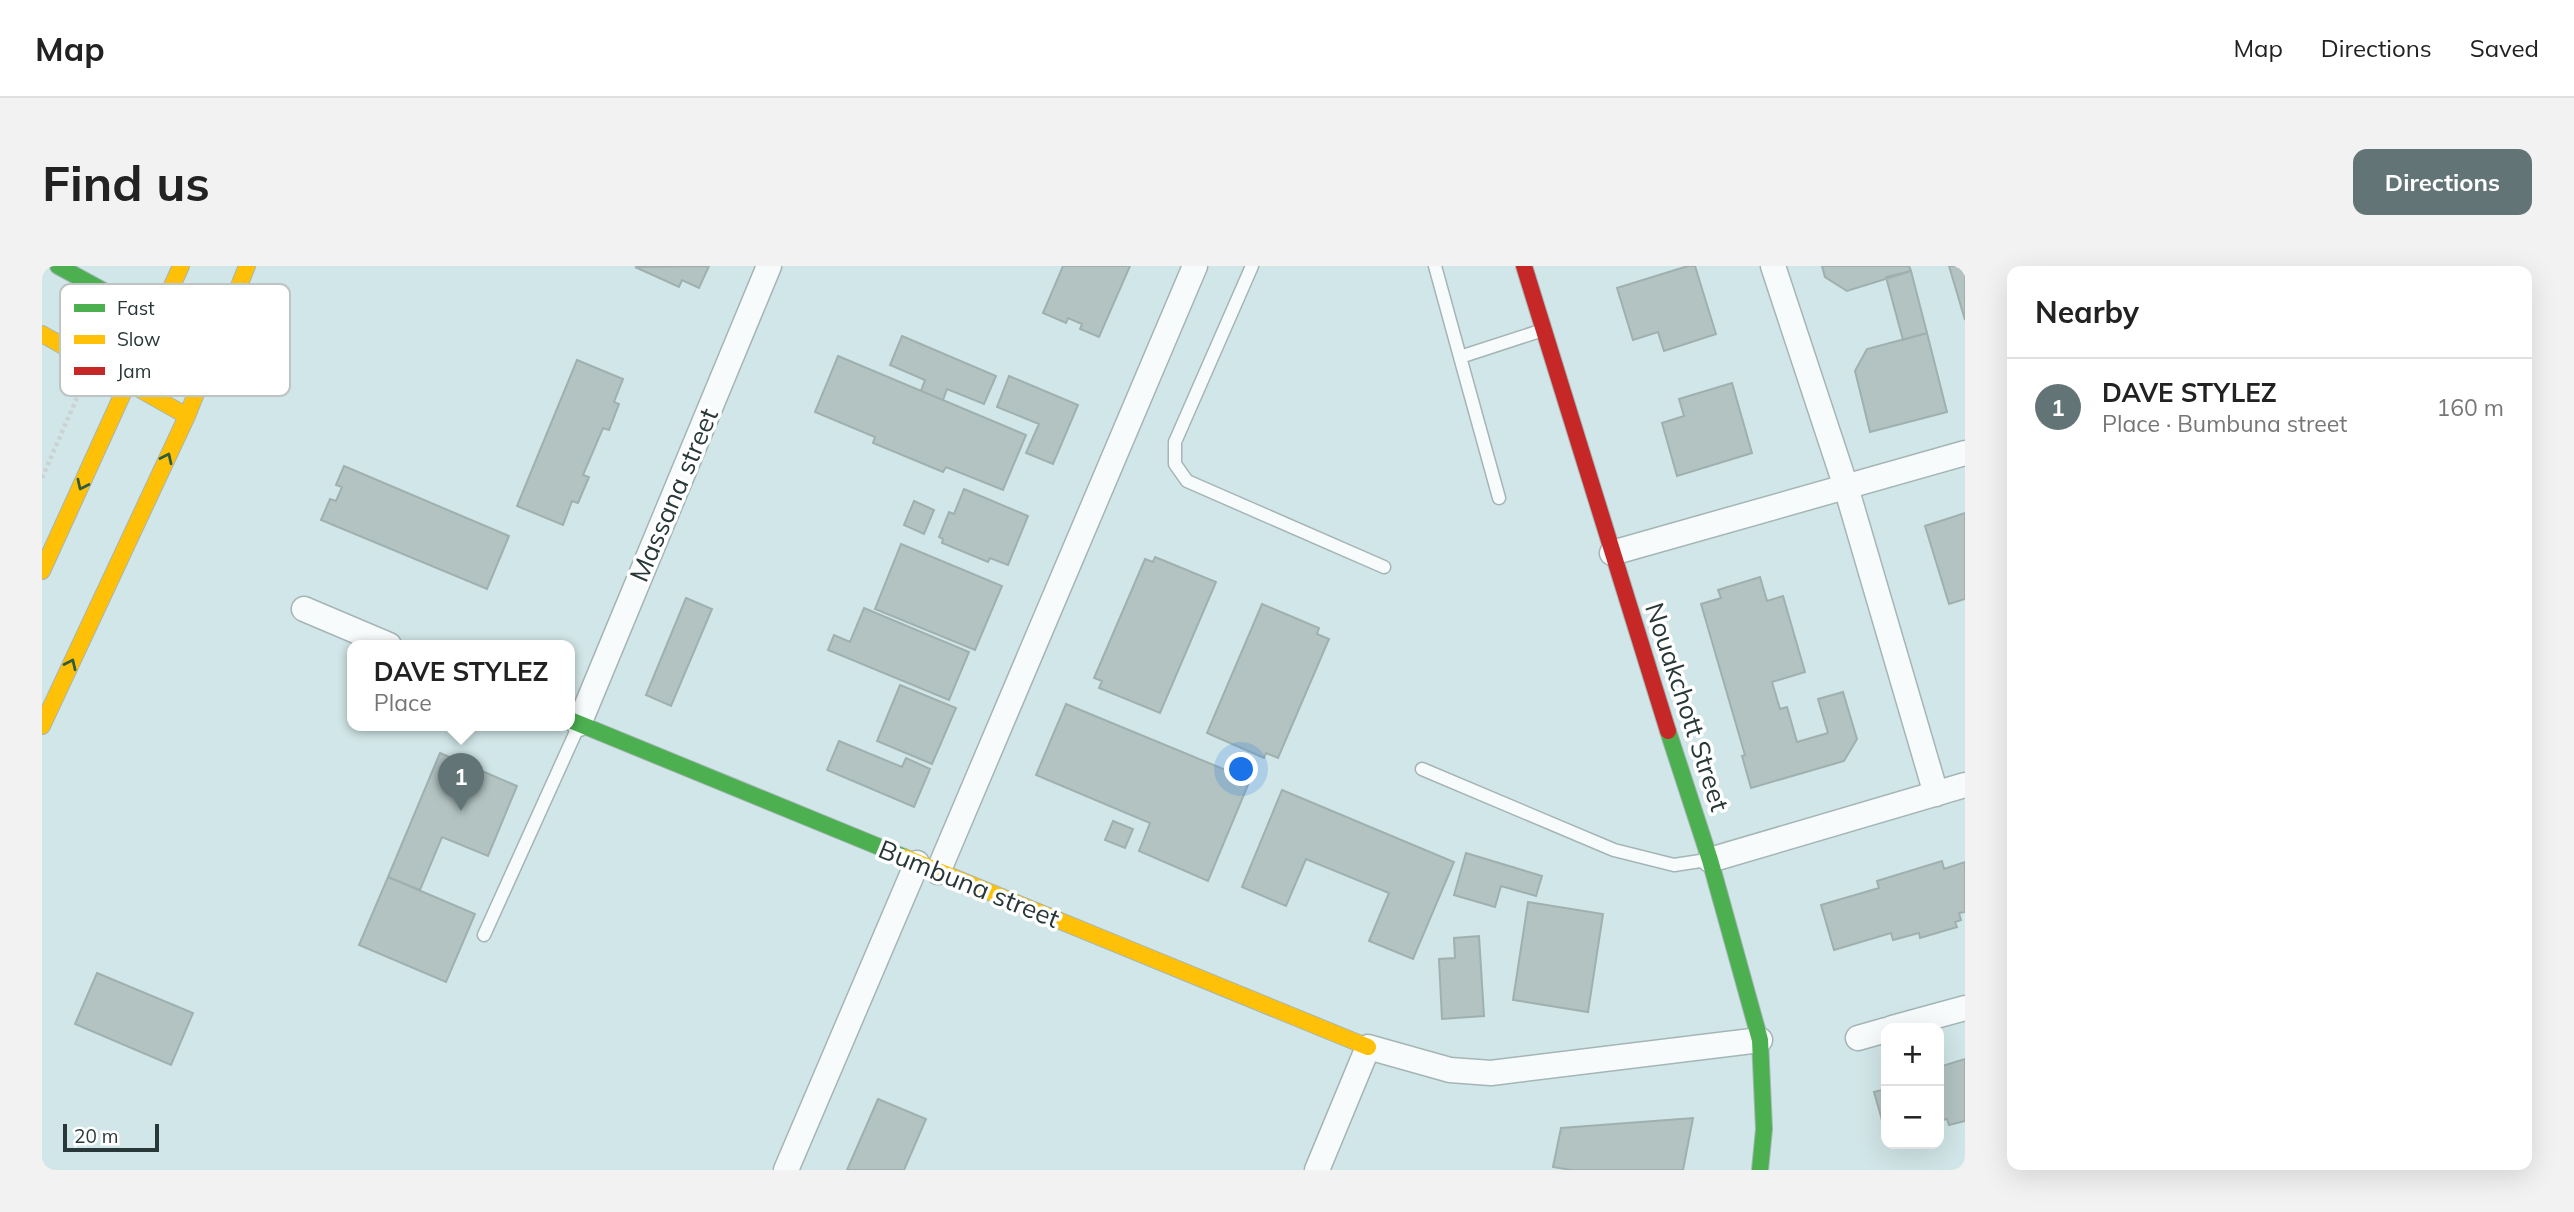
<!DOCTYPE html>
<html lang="en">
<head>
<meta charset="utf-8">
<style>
  body { margin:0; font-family:Mulish,sans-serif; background:#f2f2f2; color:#222 }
  .controls { position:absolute; right:21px; bottom:21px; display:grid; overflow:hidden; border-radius:14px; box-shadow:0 7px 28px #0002 }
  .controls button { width:63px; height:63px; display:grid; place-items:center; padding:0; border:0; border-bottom:2px solid #e0e0e0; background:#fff; color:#222; font:35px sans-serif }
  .scale { position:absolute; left:21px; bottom:18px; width:96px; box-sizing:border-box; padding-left:7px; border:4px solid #283738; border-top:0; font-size:19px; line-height:24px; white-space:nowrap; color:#283738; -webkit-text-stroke:5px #fff; paint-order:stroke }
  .you { position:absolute; left:1200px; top:504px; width:24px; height:24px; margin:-18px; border:5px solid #fff; border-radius:50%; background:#1a73e8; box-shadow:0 0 0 10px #1a73e833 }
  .badge { display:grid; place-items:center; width:46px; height:46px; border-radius:50%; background:#637476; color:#fff; font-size:23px; font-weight:700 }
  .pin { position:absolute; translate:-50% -58px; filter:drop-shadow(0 2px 4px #0008) }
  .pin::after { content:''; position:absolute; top:37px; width:24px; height:21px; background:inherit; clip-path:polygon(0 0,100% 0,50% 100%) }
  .popup { position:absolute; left:305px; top:374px; width:228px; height:91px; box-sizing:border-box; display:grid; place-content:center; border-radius:14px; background:#fff; filter:drop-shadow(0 2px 5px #0005); font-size:23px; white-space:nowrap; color:#767676 }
  .popup b { font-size:26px; color:#222 }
  .popup::after { content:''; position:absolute; left:50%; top:100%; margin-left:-14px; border:14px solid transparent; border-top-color:#fff }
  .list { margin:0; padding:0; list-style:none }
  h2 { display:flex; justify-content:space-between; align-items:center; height:91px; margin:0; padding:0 28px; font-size:30px }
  h2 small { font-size:23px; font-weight:400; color:#767676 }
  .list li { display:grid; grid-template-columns:46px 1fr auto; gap:21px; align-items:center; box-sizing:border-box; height:98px; padding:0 28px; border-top:2px solid #e0e0e0 }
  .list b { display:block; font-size:26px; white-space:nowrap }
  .list p { margin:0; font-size:23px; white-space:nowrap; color:#767676 }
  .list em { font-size:23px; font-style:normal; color:#767676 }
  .map { position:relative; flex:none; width:1923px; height:904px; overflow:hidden; border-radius:14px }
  header { display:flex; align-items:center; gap:42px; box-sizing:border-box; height:98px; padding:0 35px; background:#fff; border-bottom:2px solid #e0e0e0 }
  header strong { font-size:33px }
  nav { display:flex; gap:38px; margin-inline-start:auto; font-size:24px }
  .intro { display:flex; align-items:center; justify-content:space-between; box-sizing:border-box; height:168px; padding:0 42px }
  h1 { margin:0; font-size:49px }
  .button { padding:18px 32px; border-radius:14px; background:#637476; color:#fff; font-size:24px; font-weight:700 }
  main { display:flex; gap:42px; padding:0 42px }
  aside { flex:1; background:#fff; border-radius:14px; box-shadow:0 7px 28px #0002 }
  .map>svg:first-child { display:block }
</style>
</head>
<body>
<header>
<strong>Map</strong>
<nav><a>Map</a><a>Directions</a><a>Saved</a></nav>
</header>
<div class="intro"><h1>Find us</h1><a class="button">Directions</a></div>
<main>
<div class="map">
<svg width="1923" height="904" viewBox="0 0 1923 904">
  <rect width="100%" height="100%" fill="#d1e6e8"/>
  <path fill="#b2c3c2" stroke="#a0b0af" stroke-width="2" d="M667,0L657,22L640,14L637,21L593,1Z
    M1021,0H1088L1057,71L1038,63L1040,58L1026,52L1024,57L1001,47Z
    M1646,0H1653L1674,68L1622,85L1616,66L1591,74L1575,22Z
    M1780,0H1867L1869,5L1805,25L1783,11Z
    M1907,0H1923V54Z
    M1869,5L1885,67L1861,74L1844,11Z
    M1885,67L1905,146L1828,166L1813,105L1825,83Z
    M860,70L954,110L942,138L905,123L901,134L879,125L883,114L848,99Z
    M796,90L984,169L961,224L904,201L901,206L831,177L833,171L773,146Z
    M535,94L581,113L572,136L577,138L567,164L561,162L541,209L547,211L536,237L530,235L521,259L475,240Z
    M967,110L1036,139L1011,198L984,187L997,158L955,141Z
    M1690,117L1710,187L1635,210L1620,157L1642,150L1637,133Z
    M302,200L467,270L445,323L279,254L288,233L294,235L300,221L294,219Z
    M922,223L986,250L966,299L948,292L946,296L900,277L901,273L897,271L907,246L912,248Z
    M872,235L892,244L882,268L862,259Z
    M1923,247V333L1907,338L1883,260Z
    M859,278L960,320L933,384L833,343Z
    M1113,291L1174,316L1118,447L1057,422L1060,415L1052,412L1103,293L1111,296Z
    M1718,311L1725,335L1741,330L1763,406L1730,416L1738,443L1745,441L1755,476L1786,467L1776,433L1801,426L1815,473L1802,495L1709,522L1700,490L1703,489L1659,338L1679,332L1676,324Z
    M644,332L670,343L629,440L604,429Z
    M1220,338L1277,362L1275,368L1287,373L1236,492L1224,487L1222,492L1165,467Z
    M822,342L927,386L907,434L786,384L792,369L808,376Z
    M858,419L914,442L890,498L835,475Z
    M1024,438L1208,514L1166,615L1097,585L1108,557L994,509Z
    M797,475L860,501L864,492L888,503L872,541L785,504Z
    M398,487L475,520L446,590L400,571L378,624L346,611Z
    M1240,524L1412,596L1371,693L1327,675L1347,627L1264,593L1244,640L1200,621Z
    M1071,555L1091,563L1083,582L1063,574Z
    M1424,587L1500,610L1494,630L1459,620L1453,641L1412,629Z
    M1900,595L1902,603L1923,596V646L1917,647L1919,654L1913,656L1915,661L1878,672L1877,667L1851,674L1849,667L1792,684L1779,639L1837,622L1835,615Z
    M346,611L433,648L404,716L317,679Z
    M1486,636L1561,648L1546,746L1471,734Z
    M1437,670L1442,750L1400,753L1397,693L1413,692L1412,672Z
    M55,707L151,747L129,799L33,758Z
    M1923,793V855L1907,859L1905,853L1897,855V801Z
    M1844,823V868L1832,826Z
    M836,833L884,853L862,904H805Z
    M1651,852L1641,904H1529L1511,901L1519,862Z"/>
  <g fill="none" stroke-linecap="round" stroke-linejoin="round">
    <g stroke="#a5b5b6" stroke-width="15">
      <path id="lane" d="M1210,0L1133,176V198L1145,215L1342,301
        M1393,0L1418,91L1498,65
        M1418,91L1457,232
        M1380,503L1572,584L1632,599L1665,594
        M442,669L537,459"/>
    </g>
    <g stroke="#a5b5b6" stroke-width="27">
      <path id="street" d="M1731,0L1804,221L1894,528
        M1570,287L1923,187
        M262,343L347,379
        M537,458L727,0
        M1668,594L1923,519
        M896,606L1153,0
        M1850,762L1923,742
        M1816,772L1844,764
        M744,904L875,597
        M1275,904L1326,781L1408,804L1449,807L1718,774"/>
    </g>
    <g stroke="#a5b5b6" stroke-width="18">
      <path id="fast" d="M16,0L172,85
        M528,454L862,591
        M1626,465L1668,594L1718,774L1722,863L1718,904"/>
    </g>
    <g stroke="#a5b5b6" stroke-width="18">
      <path id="slow" d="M0,68L145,150
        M0,305L139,0
        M0,460L145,150L205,0
        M862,591L1326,781"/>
    </g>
    <g stroke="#a5b5b6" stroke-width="18">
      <path id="jam" d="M1482,0L1626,465"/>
    </g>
    <path stroke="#cbd2d2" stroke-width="4.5" stroke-dasharray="3.5 3.5" stroke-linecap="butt" d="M0,212L37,127"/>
    <use href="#lane" stroke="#f8fbfc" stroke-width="12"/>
    <use href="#street" stroke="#f8fbfc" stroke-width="24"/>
    <use href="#fast" stroke="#4caf50" stroke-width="16"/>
    <use href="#slow" stroke="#ffc107" stroke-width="16"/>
    <use href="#jam" stroke="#c62828" stroke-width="16"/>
  </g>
  <defs><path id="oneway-chevron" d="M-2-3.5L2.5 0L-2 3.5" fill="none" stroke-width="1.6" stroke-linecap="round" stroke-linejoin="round" transform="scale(1.75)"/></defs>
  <g stroke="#335b3f">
    <use href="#oneway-chevron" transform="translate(125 192) rotate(-65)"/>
    <use href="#oneway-chevron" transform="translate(40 219) rotate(115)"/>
    <use href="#oneway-chevron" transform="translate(29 398) rotate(-65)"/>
  </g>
  <g text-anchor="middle" stroke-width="7" stroke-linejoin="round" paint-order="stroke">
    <g font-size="26" fill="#283738" stroke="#fff">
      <text transform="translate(632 229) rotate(-67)" y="9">Massana street</text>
      <text transform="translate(1645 441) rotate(72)" y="9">Nouakchott Street</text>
      <text transform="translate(927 618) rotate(22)" y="9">Bumbuna street</text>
    </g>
  </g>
  <rect x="18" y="18" width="230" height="112" rx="10" fill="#fff" stroke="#bec3c3" stroke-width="2"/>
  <rect x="32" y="38" width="31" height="8" fill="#4caf50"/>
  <rect x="32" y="69" width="31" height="9" fill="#ffc107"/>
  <rect x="32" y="101" width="31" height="8" fill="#c62828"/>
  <g font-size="19" fill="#283738">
    <text x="75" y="49">Fast</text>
    <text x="75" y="80">Slow</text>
    <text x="75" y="112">Jam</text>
  </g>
</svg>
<div class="controls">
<button>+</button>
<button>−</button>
</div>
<div class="scale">20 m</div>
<div class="you"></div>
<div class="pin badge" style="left:419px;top:545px">1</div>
<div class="popup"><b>DAVE STYLEZ</b>Place</div>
</div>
<aside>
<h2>Nearby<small></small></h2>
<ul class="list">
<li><span class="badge">1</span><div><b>DAVE STYLEZ</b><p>Place · Bumbuna street</p></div><em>160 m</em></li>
</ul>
</aside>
</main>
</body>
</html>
